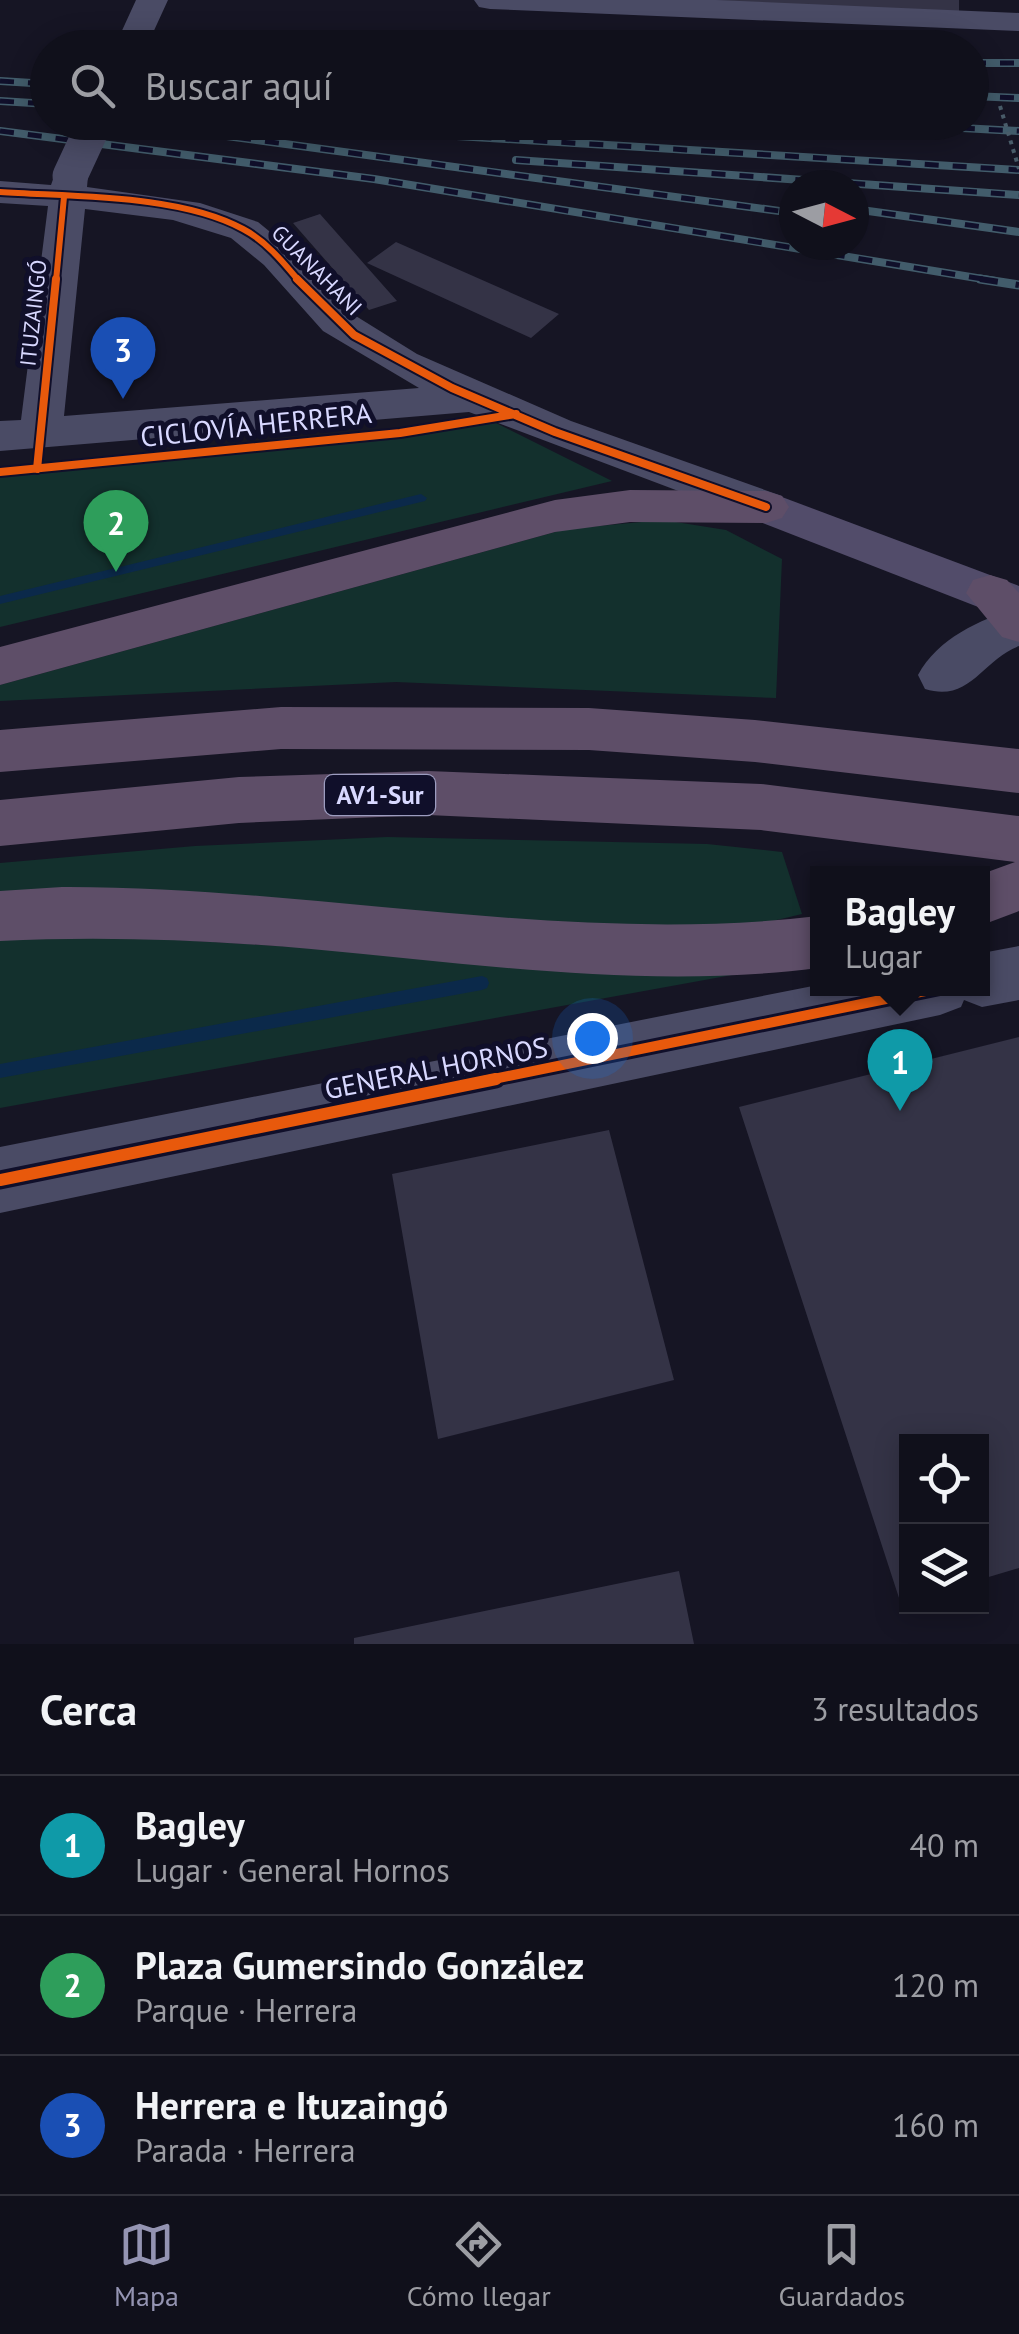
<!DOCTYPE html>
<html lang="es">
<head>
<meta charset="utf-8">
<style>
  body { margin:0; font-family:"PT Sans",sans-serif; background:#191924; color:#f1f3f6 }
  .controls { position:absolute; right:30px; bottom:30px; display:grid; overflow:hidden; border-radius:0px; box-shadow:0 5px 25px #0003 }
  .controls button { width:90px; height:90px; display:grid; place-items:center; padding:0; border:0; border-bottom:2px solid #30303a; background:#10101b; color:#f1f3f6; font:50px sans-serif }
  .compass { position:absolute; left:779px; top:170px; width:90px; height:90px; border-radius:50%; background:#10101b; box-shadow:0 5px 25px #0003; rotate:96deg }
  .you { position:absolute; left:592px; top:1038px; width:35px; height:35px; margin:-25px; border:8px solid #fff; border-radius:50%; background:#1a73e8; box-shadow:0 0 0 15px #1a73e833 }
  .badge { display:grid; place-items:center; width:65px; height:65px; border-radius:50%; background:#9494b2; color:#fff; font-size:32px; font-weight:700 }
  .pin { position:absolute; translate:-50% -82px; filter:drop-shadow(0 2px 5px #0008) }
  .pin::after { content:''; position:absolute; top:52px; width:35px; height:30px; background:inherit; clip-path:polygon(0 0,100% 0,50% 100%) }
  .popup { position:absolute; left:810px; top:866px; width:180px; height:130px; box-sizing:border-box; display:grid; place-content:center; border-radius:0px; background:#10101b; filter:drop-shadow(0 2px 8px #0005); font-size:32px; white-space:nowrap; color:#9c9da3 }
  .popup b { font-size:38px; color:#f1f3f6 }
  .popup::after { content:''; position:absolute; left:50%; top:100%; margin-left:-20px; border:20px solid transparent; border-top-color:#10101b }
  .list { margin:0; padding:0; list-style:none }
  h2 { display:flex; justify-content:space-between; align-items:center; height:130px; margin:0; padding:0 40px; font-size:42px }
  h2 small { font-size:32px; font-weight:400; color:#9c9da3 }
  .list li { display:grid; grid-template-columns:65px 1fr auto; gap:30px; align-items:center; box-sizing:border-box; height:140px; padding:0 40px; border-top:2px solid #30303a }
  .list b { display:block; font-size:38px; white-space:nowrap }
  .list p { margin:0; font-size:32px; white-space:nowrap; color:#9c9da3 }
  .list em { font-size:32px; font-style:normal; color:#9c9da3 }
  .icon { flex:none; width:55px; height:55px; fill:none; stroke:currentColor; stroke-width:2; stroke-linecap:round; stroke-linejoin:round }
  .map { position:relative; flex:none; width:1019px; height:1644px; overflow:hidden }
  .search { position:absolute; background:#10101b; box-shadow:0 5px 25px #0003; left:30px; right:30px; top:30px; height:110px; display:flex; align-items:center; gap:25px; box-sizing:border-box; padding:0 35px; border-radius:55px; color:#9c9da3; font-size:38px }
  .sheet { height:550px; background:#10101b }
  nav { display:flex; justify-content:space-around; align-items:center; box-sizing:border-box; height:140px; border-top:2px solid #30303a; background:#10101b; font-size:28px; color:#9c9da3 }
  nav a { display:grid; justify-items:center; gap:5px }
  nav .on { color:#9494b2 }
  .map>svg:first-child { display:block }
</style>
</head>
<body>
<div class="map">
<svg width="1019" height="1644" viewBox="0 0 1019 1644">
  <rect width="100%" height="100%" fill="#161524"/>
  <path fill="#13302d" d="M496,423L612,481L0,627V470Z
    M663,520L726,530L782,559L776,698L396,682L0,701V685L566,529Z
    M387,837L707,844L782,852L802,914L731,931L0,899V863L195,846Z
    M92,935L743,973L0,1108V939Z"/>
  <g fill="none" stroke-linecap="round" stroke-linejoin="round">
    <path fill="#0b294a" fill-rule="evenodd" d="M421,494L427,498L425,501L0,604V596Z
      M482,976L487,978L489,983L487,988L482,990L0,1078V1064Z"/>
  </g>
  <path fill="#343346" d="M689,0H959V12Z
    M320,214L397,301L369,310L293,223Z
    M396,242L559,314L531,338L367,263Z
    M1019,1037V1568L982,1579V1442H906V1600L900,1601L739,1107Z
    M609,1130L674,1380L438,1439L392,1174Z
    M679,1571L694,1644H354V1638Z"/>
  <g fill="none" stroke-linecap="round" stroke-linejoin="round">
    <path fill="#4a4b65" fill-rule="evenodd" d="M136,0H168L146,48H114Z
      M474,0H716L1019,13V31L490,9L479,7Z
      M70,165L83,168L88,176L87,187L200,203L258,222L291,249L351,313L417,354L571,421L782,496L789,507L782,518L766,523L750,518L469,412L0,451V421L21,420L48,206L0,203V181L51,185L57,168ZM85,209L173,220L231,238L264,265L323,331L419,388L64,416Z
      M1019,607V646C982,660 970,703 925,689L918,675C938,638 980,620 1019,607Z
      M1019,946V1000L982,1007L964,1000L961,1007L940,1015L0,1213V1147L818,985V988H982V953Z"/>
    <path fill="#524c6a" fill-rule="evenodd" d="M766,491L1019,586V623L750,518L743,507L750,496Z"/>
    <path fill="#5e4e68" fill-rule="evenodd" d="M630,490L766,491L782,496L789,507L782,518L766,523L630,522L555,532L0,685V647L555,500Z
      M990,575L1007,580L1019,593V642L1002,637L966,593L973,580Z
      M281,707L589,708L755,720L1019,749V793L755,762L589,750L281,749L0,772V730Z
      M428,771L761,784L1019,816V911L982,925V874L1015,862L761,830L428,815L239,823L0,846V800L239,777Z
      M62,887C313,886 569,946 818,916V968C648,990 479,964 311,949C207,940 104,936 0,941V891Z"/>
    <g stroke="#425c6b" stroke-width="8">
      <path id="rail-far1" d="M972,63H1019
        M0,81L48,84
        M972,96L1019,98
        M0,101L48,104
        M70,122L197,132L794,213
        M226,122L1019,170
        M849,122L1019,131
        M0,131L374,179L995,281
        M516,160L1019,195
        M854,209L1019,232"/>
    </g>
    <g stroke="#425c6b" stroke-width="9">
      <path id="rail" d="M980,279L1019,285"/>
    </g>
    <use href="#rail-far1" stroke="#100f2a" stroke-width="5" stroke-dasharray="14" stroke-linecap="butt"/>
    <use href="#rail" stroke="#100f2a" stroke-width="6" stroke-dasharray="18" stroke-linecap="butt"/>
    <path stroke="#495c69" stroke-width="4" stroke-dasharray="4 5" stroke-linecap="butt" d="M1000,106L1019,169"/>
    <path stroke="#4a4b65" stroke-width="35" d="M70,176L95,122"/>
    <g stroke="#100f2a" stroke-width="10">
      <path id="cycleway-far3" d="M0,192C72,197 179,194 243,229C266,241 283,262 299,281
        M56,281L64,197"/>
    </g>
    <g stroke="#100f2a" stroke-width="12">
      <path id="cycleway-far2" d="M297,279L354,335L452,388L555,432L766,507
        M37,469L56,279
        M0,472L400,433L516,414"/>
    </g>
    <g stroke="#100f2a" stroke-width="16">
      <path id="cycleway-far1" d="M484,1081L940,988"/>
    </g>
    <g stroke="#100f2a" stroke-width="19">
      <path id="cycleway" d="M0,1180L496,1079"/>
    </g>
    <use href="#cycleway-far3" stroke="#e8590c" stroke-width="6"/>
    <use href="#cycleway-far2" stroke="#e8590c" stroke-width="8"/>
    <use href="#cycleway-far1" stroke="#e8590c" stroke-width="10"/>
    <use href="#cycleway" stroke="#e8590c" stroke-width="12"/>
  </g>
  <g text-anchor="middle" stroke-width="10" stroke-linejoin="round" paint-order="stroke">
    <g font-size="22" fill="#d8d8ff" stroke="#100f2a">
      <text transform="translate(317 270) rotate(45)" y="8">GUANAHANI</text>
      <text transform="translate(33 313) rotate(-84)" y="8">ITUZAINGÓ</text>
    </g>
    <rect fill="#100f2a" stroke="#9c9cbf" stroke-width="2.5" x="325" y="775" width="110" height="40" rx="8"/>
    <g font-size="25" font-weight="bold" fill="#d8d8ff">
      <text x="380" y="804">AV1-Sur</text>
    </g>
    <g font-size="28" fill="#d8d8ff" stroke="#100f2a">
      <text transform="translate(256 425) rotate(-6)" y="10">CICLOVÍA HERRERA</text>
      <text transform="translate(436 1068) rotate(-11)" y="10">GENERAL HORNOS</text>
    </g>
  </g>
</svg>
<div class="controls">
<button><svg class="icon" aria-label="locate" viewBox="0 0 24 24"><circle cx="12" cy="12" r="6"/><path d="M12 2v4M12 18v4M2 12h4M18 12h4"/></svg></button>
<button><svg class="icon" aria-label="layers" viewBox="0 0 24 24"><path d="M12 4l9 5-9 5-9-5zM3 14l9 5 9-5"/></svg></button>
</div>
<svg class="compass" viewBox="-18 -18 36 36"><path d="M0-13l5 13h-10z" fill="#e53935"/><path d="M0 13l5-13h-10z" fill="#9c9da3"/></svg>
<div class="you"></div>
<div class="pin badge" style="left:900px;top:1111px;background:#0f9aa8">1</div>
<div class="popup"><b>Bagley</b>Lugar</div>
<div class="pin badge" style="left:116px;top:572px;background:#2e9e5b">2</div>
<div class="pin badge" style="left:123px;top:399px;background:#1a4fb4">3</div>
<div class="search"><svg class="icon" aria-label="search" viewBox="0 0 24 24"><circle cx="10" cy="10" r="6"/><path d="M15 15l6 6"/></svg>Buscar aquí</div>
</div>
<section class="sheet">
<h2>Cerca<small>3 resultados</small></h2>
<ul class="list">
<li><span class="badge" style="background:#0f9aa8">1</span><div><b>Bagley</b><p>Lugar · General Hornos</p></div><em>40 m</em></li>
<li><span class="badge" style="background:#2e9e5b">2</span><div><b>Plaza Gumersindo González</b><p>Parque · Herrera</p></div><em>120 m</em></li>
<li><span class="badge" style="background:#1a4fb4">3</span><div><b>Herrera e Ituzaingó</b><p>Parada · Herrera</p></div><em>160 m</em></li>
</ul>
</section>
<nav>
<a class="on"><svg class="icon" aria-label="map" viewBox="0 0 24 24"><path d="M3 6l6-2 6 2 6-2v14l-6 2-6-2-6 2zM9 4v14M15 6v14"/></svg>Mapa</a>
<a><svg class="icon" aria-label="directions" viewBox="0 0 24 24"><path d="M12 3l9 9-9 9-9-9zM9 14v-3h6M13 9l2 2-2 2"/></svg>Cómo llegar</a>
<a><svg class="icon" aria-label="saved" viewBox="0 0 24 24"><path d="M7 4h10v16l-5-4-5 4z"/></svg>Guardados</a>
</nav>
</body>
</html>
